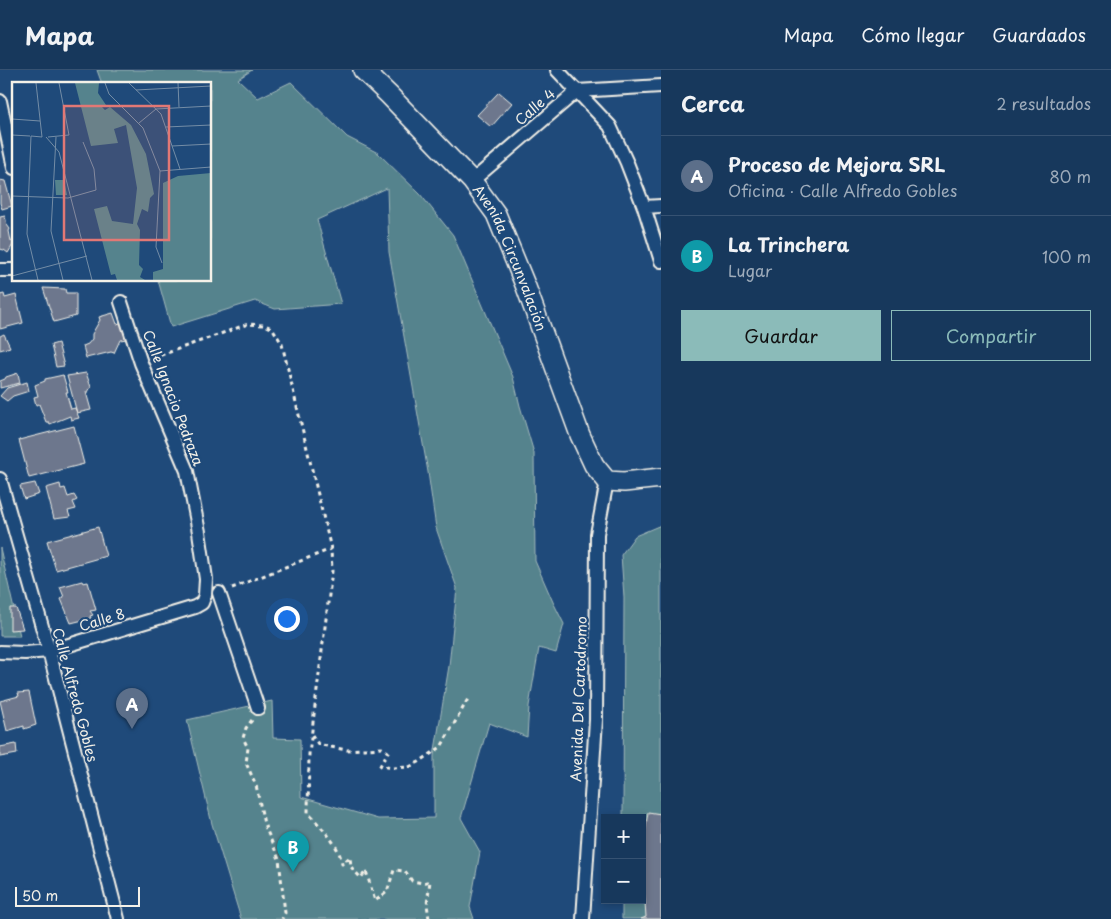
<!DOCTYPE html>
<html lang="es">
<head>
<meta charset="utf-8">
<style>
  body { margin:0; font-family:"Playpen Sans",sans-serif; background:#203f62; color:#f1f3f6 }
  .controls { position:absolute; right:15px; bottom:15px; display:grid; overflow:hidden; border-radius:0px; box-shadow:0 2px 8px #0003 }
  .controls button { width:45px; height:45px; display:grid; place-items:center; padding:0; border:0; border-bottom:1px solid #365272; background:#17385c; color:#f1f3f6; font:25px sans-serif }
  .scale { position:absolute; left:15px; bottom:12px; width:125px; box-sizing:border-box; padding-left:5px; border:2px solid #f4f1e8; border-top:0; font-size:14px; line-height:18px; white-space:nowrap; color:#f4f1e8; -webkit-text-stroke:4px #1f4a7a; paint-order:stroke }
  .you { position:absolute; left:286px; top:548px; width:18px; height:18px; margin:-12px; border:4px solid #fff; border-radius:50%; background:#1a73e8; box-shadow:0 0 0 8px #1a73e833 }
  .badge { display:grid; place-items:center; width:32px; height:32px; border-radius:50%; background:#8bbbb9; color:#fff; font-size:16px; font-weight:700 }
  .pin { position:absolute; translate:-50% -41px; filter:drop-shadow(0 1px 2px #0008) }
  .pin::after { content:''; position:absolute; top:26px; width:18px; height:15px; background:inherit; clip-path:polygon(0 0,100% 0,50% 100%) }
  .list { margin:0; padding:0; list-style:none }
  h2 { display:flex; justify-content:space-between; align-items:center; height:65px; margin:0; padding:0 20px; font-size:21px }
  h2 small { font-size:16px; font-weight:400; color:#9eacbb }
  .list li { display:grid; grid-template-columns:32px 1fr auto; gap:15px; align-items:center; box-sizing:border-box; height:80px; padding:0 20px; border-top:1px solid #365272 }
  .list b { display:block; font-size:19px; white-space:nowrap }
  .list p { margin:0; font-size:16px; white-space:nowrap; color:#9eacbb }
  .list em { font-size:16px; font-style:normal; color:#9eacbb }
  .actions { display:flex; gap:10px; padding:15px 20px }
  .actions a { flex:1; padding:11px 0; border:1px solid #8bbbb9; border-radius:0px; text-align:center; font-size:18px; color:#8bbbb9 }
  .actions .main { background:#8bbbb9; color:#111 }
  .map { position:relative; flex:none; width:661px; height:849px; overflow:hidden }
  header { display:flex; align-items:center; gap:30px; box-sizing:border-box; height:70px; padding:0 25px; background:#17385c; border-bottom:1px solid #365272 }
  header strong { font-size:24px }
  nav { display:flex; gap:28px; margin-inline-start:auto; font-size:18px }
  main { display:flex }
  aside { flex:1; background:#17385c }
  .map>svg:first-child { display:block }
</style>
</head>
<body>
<header>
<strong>Mapa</strong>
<nav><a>Mapa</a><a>Cómo llegar</a><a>Guardados</a></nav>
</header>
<main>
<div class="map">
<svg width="661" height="849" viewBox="0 0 661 849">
  <rect width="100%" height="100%" fill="#1f4a7a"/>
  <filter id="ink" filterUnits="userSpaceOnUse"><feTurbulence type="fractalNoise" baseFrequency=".02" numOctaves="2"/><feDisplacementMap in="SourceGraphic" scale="10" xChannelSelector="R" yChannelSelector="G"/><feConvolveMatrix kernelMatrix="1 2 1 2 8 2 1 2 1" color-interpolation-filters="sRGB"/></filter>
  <g filter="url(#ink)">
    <path fill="#55838d" stroke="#a4baba" d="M97,0H252L238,9L258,28L291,12L347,67L378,83L420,124L453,165L513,307L520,336L534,383L535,491L553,532L564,554L556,583L539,578L529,636L527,667L489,653L461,748L480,782L470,837L474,849H241L212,754L187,650L272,631L273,668L300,669L301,727L378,749L434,748V686L449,596L457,518L436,458L428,402L389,182L387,118L317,150L341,234L275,239L255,231L171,257L158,210H210V14H102Z
      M661,455V849H622V830H642V748H623L624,527L621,485L635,466Z
      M0,478L20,566H0Z"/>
    <path fill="#6d778d" stroke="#f4f1e8" d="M499,22L512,33L491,57L477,45Z
      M0,110L5,111L12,136L2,139L0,133Z
      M5,146L7,155L10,159L9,161L11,171L14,173L8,183L4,180L0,179V147Z
      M43,218L65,219L66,223H76V246L54,252Z
      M4,224L5,228L16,225L23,253L0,259V225Z
      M113,243L117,254L123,252L127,269L120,270L114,283L111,282L86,288L83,276L88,274L92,269V264L100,250L99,247Z
      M4,264L10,277L0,280V266Z
      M58,273L64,296L56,297L51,275Z
      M18,303L20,313L0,318V311L5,309L6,307Z
      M86,303L91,317L88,322H86L91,340L77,343L67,306Z
      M63,305L68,322H66L71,339L75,338L79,348L71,350L70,346L50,354L49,352H46L39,334L36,335L34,327L38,326L35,315L45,311V309Z
      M27,312L29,321L13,326L7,331L0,326L7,318Z
      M74,356L84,394L29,408L19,370Z
      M35,413L39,424L24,429L20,416Z
      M60,414L61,419L65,418L68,427L74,425L77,430L73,432L76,439L68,441L70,447L54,449L46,418Z
      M98,457L106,486L56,500L47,471Z
      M82,511L83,513L88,512L96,540L90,541L93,545L90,546L91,548L71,553L61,529L64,527L60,517Z
      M10,538H16L23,559L10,560Z
      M29,622L36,655L24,659V656L7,661L0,631L19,626L18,623Z
      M16,674L17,684L0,687V677Z
      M648,742L661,744V849H641L646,847L642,785Z"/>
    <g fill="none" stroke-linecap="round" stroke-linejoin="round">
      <g stroke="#f4f1e8" stroke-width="16">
        <path id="street" d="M557,0L610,56L627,93L644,137L661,191
          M0,31L14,98
          M472,111L577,21L661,16
          M644,137L661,136
          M0,200H14
          M0,409L49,581L118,849
          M219,523L258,638
          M0,582L25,583L49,581L195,537L202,533L205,525L206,509L199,462L187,401L141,293L121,232
          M583,849L596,650L597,464L607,411"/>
      </g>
      <g stroke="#f4f1e8" stroke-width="22">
        <g id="secondary">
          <path id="s1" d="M363,0L389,25L472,111L496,144L526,217L580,365L594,395L607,411L624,412L661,408"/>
        </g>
      </g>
      <path stroke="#f4f1e8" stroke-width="3" stroke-dasharray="4 4" stroke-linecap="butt" d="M153,288L248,254L265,255L273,259L282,274L331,479L332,501L309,684L308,743C320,756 340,775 342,794L350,787L351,797L361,808L366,801L375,831L387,822L394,800L405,801L412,811L423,813L430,811L427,834L429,849
        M232,518L331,479
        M252,650L246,658L243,668L248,678L246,693L256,715L264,754L279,789L285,843L282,849
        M312,665L318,674L331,677L347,680L382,678L388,682L380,696L392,698L409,697L419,692L441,677L468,629"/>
      <use href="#street" stroke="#1f4a7a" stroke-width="12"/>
      <use href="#secondary" stroke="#1f4a7a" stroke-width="19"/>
    </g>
  </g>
  <g text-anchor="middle" stroke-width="4.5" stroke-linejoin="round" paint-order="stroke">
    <g font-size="14" fill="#f4f1e8" stroke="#1f4a7a">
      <text transform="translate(535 37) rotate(-41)" y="5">Calle 4</text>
      <text dy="5" stroke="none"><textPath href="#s1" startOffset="242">Avenida Circunvalación</textPath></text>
      <text transform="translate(173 328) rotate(69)" y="5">Calle Ignacio Pedraza</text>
      <text transform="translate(102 550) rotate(-17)" y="5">Calle 8</text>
      <text transform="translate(75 625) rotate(75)" y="5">Calle Alfredo Gobles</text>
      <text transform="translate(579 629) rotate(-88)" y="5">Avenida Del Cartodromo</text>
    </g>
  </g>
  <g transform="translate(12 12)">
    <rect width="199" height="199" fill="#1f4a7a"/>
    <path d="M63,1H87L86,11L94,23L90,25L93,28L98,25L119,43L134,72L142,112L138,116L136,130L130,127L125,142L128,148L127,183L131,187L128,195L133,198H105L103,192L99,193L82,127L95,124L100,139L121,142L125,106L114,43L102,47L106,61L79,64ZM199,91V198H141V190L151,187V101L166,94ZM43,98H52L55,113H44Z" fill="#55838d"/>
    <path fill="none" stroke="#748da6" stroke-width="1" d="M24,1L30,55L19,54L15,152L26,198M93,1L97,12L131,46L148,89M117,1L149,32L168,87M166,1L167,25M124,8L199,4M0,37L28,39M127,41L144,27L199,24M154,45L199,43M0,53L18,54M34,55L47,70L80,198M36,55L57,53L47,1M44,55L39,149L51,198M160,64L199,62M148,89L144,165L150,181M148,89L199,85M0,114L56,116L84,108L82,87L71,60M0,194L75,174"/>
    <path fill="#e27875" fill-opacity="0.15" stroke="#e27875" stroke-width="2.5" d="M52,24H157V158H52Z"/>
    <rect width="199" height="199" fill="none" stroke="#f4f1e8" stroke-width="2.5"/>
  </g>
</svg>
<div class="controls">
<button>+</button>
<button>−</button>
</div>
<div class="scale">50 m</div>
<div class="you"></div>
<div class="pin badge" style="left:132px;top:659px;background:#5c6f8a">A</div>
<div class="pin badge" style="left:293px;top:802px;background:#0f9aa8">B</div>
</div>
<aside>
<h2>Cerca<small>2 resultados</small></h2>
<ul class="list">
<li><span class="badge" style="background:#5c6f8a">A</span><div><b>Proceso de Mejora SRL</b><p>Oficina · Calle Alfredo Gobles</p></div><em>80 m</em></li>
<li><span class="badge" style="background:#0f9aa8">B</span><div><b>La Trinchera</b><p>Lugar</p></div><em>100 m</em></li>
</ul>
<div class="actions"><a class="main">Guardar</a><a>Compartir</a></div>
</aside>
</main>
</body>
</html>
